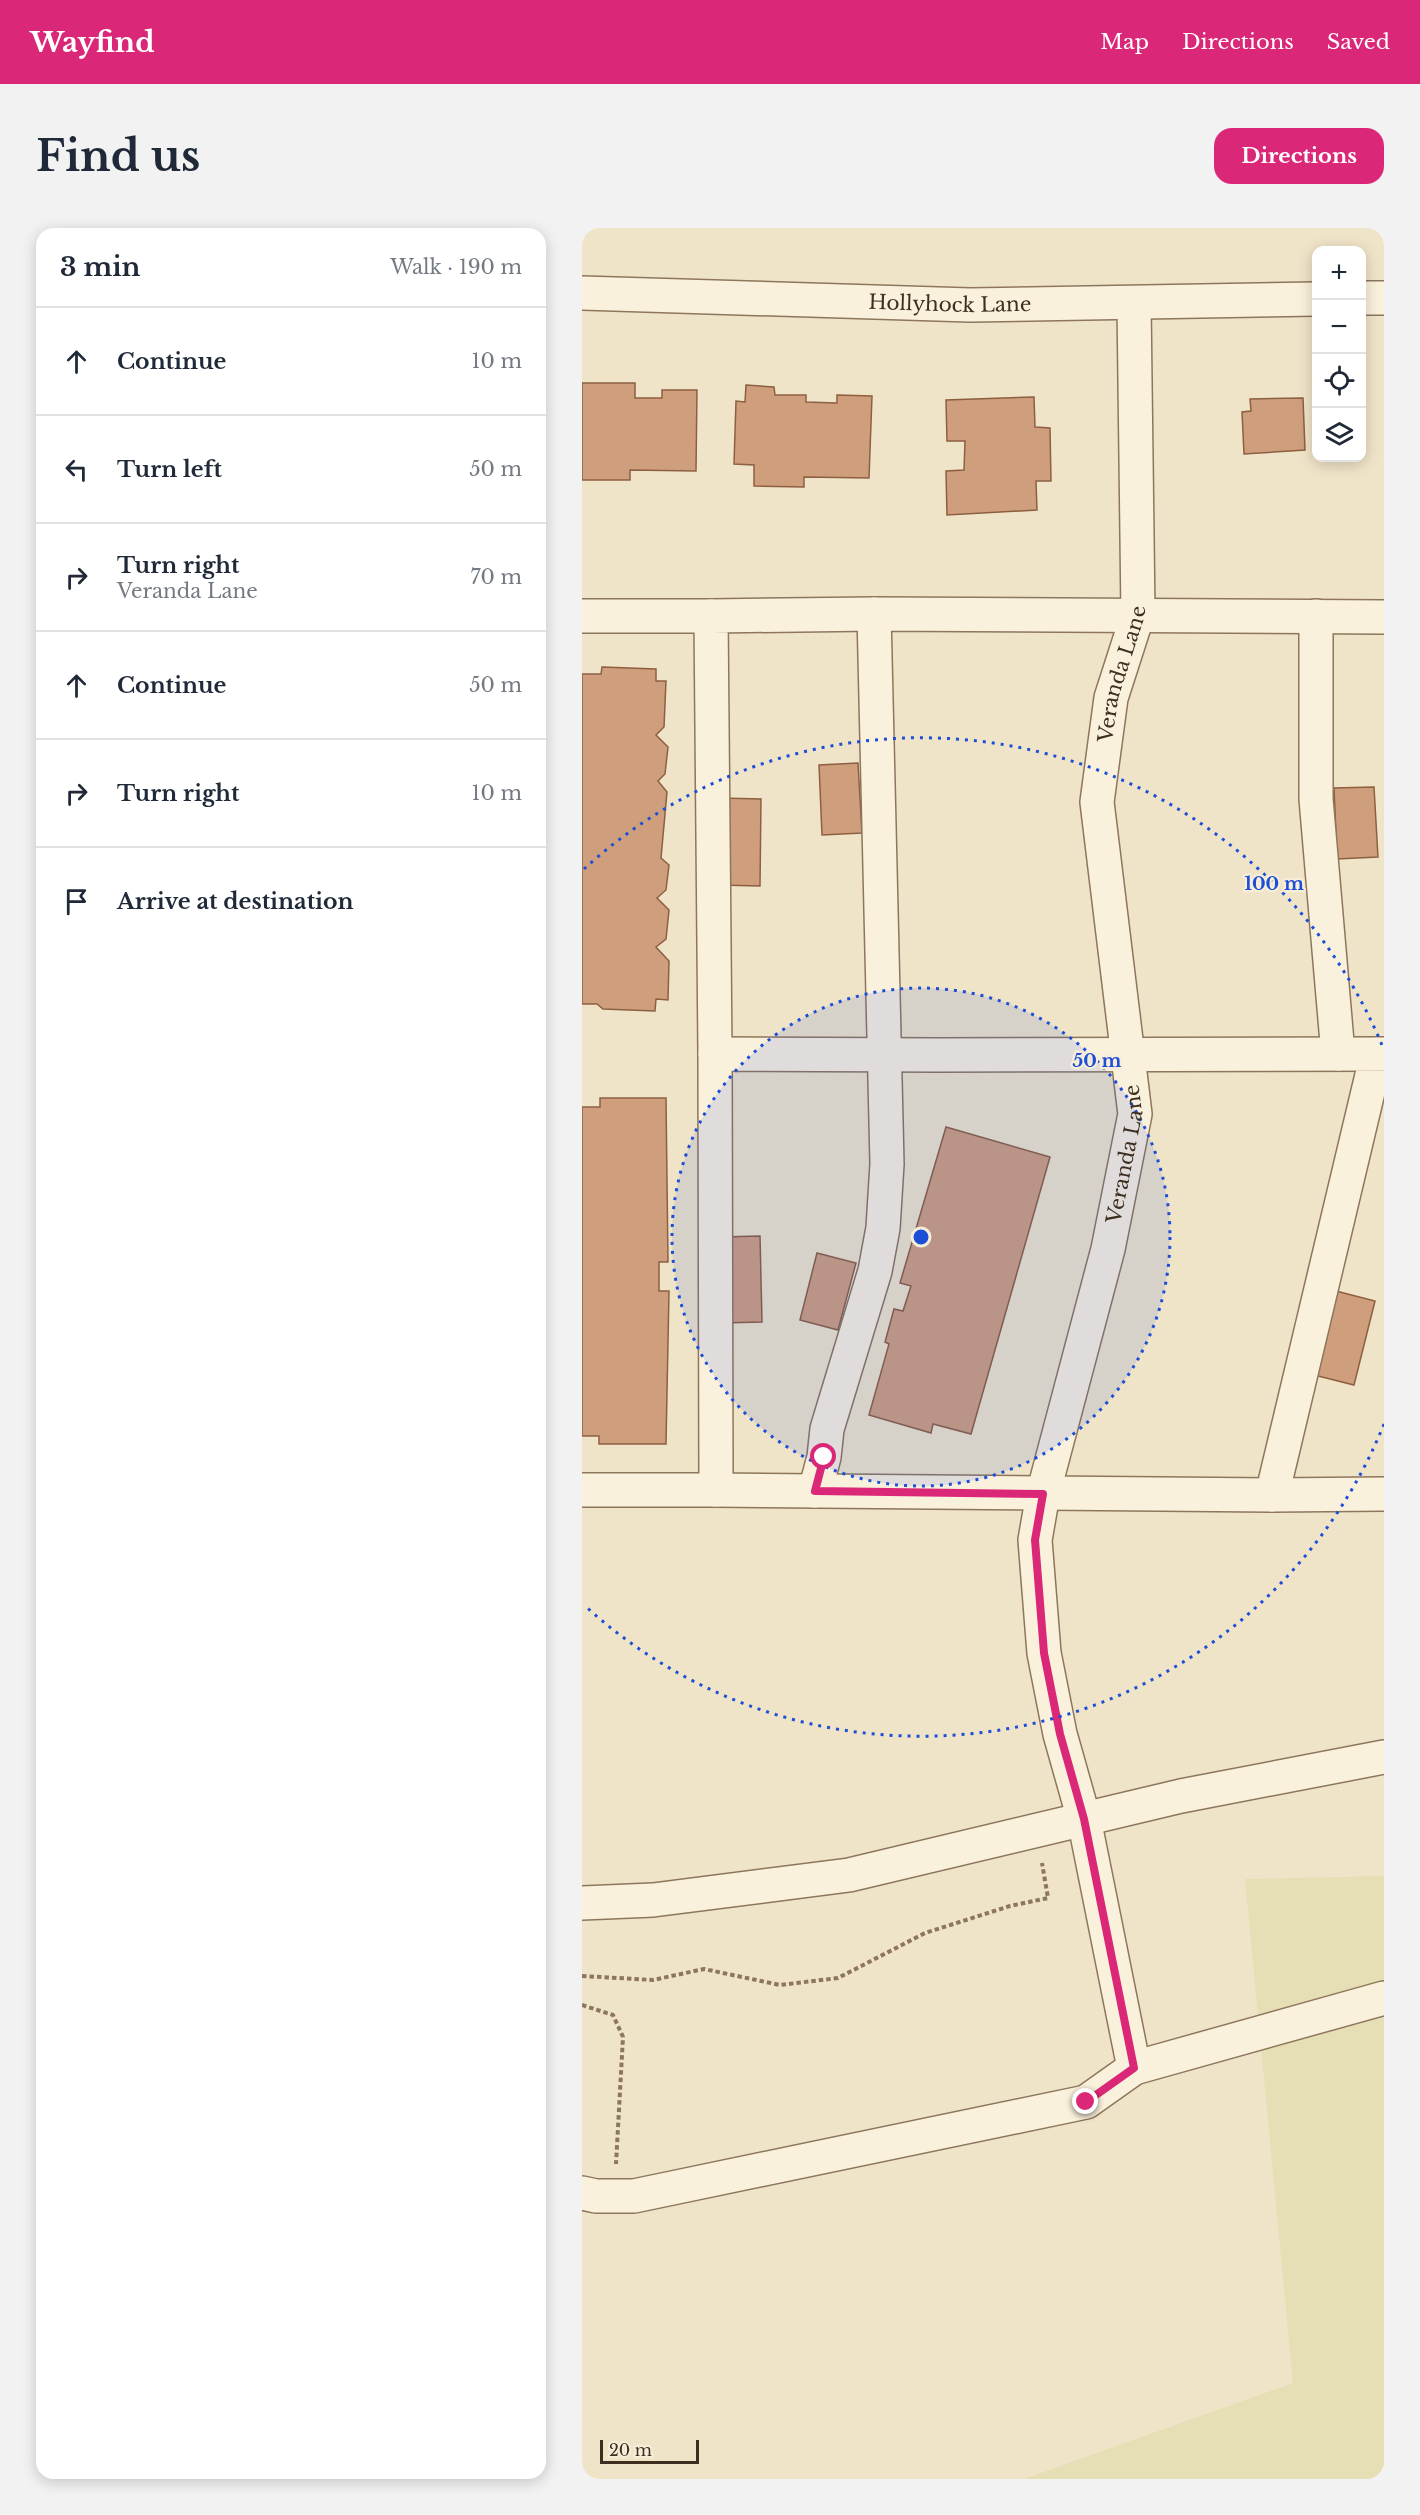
<!DOCTYPE html>
<html lang="en">
<head>
<meta charset="utf-8">
<style>
  body { margin:0; font-family:"Libre Baskerville",serif; background:#f2f2f3; color:#1f2937 }
  .controls { position:absolute; right:18px; top:18px; display:grid; overflow:hidden; border-radius:12px; box-shadow:0 3px 15px #0003 }
  .controls button { width:54px; height:54px; display:grid; place-items:center; padding:0; border:0; border-bottom:2px solid #e0e1e3; background:#fff; color:#1f2937; font:30px sans-serif }
  .scale { position:absolute; left:18px; bottom:15px; width:99px; box-sizing:border-box; padding-left:6px; border:3px solid #3d2e20; border-top:0; font-size:16px; line-height:21px; white-space:nowrap; color:#3d2e20; -webkit-text-stroke:4px #f7eed8; paint-order:stroke }
  .stop { position:absolute; width:18px; height:18px; margin:-14px; border:4px solid #db2777; border-radius:50%; background:#fff }
  .stop.end { background:#db2777; border-color:#fff; box-shadow:0 2px 6px #0008 }
  .list { margin:0; padding:0; list-style:none }
  h2 { display:flex; justify-content:space-between; align-items:center; height:78px; margin:0; padding:0 24px; font-size:26px }
  h2 small { font-size:20px; font-weight:400; color:#747a83 }
  .list li { display:grid; grid-template-columns:39px 1fr auto; gap:18px; align-items:center; box-sizing:border-box; height:108px; padding:0 24px; border-top:2px solid #e0e1e3 }
  .list b { display:block; font-size:22px; white-space:nowrap }
  .list p { margin:0; font-size:20px; white-space:nowrap; color:#747a83 }
  .list em { font-size:20px; font-style:normal; color:#747a83 }
  .icon { flex:none; width:33px; height:33px; fill:none; stroke:currentColor; stroke-width:2; stroke-linecap:round; stroke-linejoin:round }
  .map { position:relative; flex:none; width:802px; height:2251px; overflow:hidden; border-radius:18px }
  header { display:flex; align-items:center; gap:36px; box-sizing:border-box; height:84px; padding:0 30px; background:#db2777; color:#fff }
  header strong { font-size:28px }
  nav { display:flex; gap:33px; margin-inline-start:auto; font-size:21px }
  .intro { display:flex; align-items:center; justify-content:space-between; box-sizing:border-box; height:144px; padding:0 36px }
  h1 { margin:0; font-size:42px }
  .button { padding:15px 27px; border-radius:18px; background:#db2777; color:#fff; font-size:21px; font-weight:700 }
  main { display:flex; gap:36px; padding:0 36px }
  aside { flex:1; background:#fff; border-radius:18px; box-shadow:0 3px 15px #0003 }
  .map>svg:first-child { display:block }
</style>
</head>
<body>
<header>
<strong>Wayfind</strong>
<nav><a>Map</a><a>Directions</a><a>Saved</a></nav>
</header>
<div class="intro"><h1>Find us</h1><a class="button">Directions</a></div>
<main>
<aside>
<h2>3 min<small>Walk · 190 m</small></h2>
<ul class="list">
<li><svg class="icon" aria-label="ahead" viewBox="0 0 24 24"><path d="M12 20V5M6 11l6-6 6 6"/></svg><div><b>Continue</b></div><em>10 m</em></li>
<li><svg class="icon" aria-label="left" viewBox="0 0 24 24"><path d="M17 20v-9H6M10 6l-5 5 5 5"/></svg><div><b>Turn left</b></div><em>50 m</em></li>
<li><svg class="icon" aria-label="right" viewBox="0 0 24 24"><path d="M7 20v-9h11M14 6l5 5-5 5"/></svg><div><b>Turn right</b><p>Veranda Lane</p></div><em>70 m</em></li>
<li><svg class="icon" aria-label="ahead" viewBox="0 0 24 24"><path d="M12 20V5M6 11l6-6 6 6"/></svg><div><b>Continue</b></div><em>50 m</em></li>
<li><svg class="icon" aria-label="right" viewBox="0 0 24 24"><path d="M7 20v-9h11M14 6l5 5-5 5"/></svg><div><b>Turn right</b></div><em>10 m</em></li>
<li><svg class="icon" aria-label="arrive" viewBox="0 0 24 24"><path d="M6 21V4h12l-3 4 3 4H6"/></svg><div><b>Arrive at destination</b></div></li>
</ul>
</aside>
<div class="map">
<svg width="802" height="2251" viewBox="0 0 802 2251">
  <rect width="100%" height="100%" fill="#f0e4c8"/>
  <path fill="#e6deb5" d="M802,1648V2251H442L711,2155L663,1651Z"/>
  <path fill="#cf9f7d" stroke="#8d5f41" stroke-width="1.5" d="M0,155H53V170H80V162H115L114,243L48,242V252H0Z
    M164,157L192,159L193,167H224V174L255,175V167L290,168L287,250L222,249V259L172,258V237L152,236L154,173L163,174Z
    M452,169L453,199L468,200L469,253H454L455,282L365,287L364,243L382,242L383,213H365L364,172Z
    M721,170L723,222L662,226L660,184L669,183L668,171Z
    M20,439L74,441V453H84L82,499L74,507L86,519L83,546L76,553L85,564L79,630L87,637L84,662L75,670L87,682L84,711L74,719L87,733L86,772L74,771L73,783L21,781L15,776H0V446H19Z
    M276,535L280,605L240,607L237,537Z
    M792,559L796,629L755,631L752,560Z
    M138,570L179,571L178,658L137,657Z
    M18,870H84L86,1034H77V1063H87L84,1216H17V1208H0V879H18Z
    M364,899L468,929L389,1206L351,1196L349,1205L287,1187L307,1116L303,1114L312,1081L321,1083L329,1058L318,1055Z
    M178,1008L180,1094L139,1095L138,1009Z
    M235,1025L274,1035L256,1102L218,1092Z
    M754,1063L793,1073L772,1157L732,1147Z"/>
  <g fill="none" stroke-linecap="round" stroke-linejoin="round">
    <g stroke="#8d765c" stroke-width="36">
      <g id="minor">
        <path id="s1" d="M0,65L388,77L734,71"/>
        <path d="M780,70H802"/>
        <path d="M0,388H129"/>
        <path d="M734,388V571L756,826"/>
        <path d="M133,826L129,388L292,386"/>
        <path d="M795,826L690,1267L134,1262L133,826C356,828 579,826 802,826"/>
        <path d="M0,1262H134"/>
        <path d="M233,1263L242,1229L245,1201L293,1043L301,1000L305,936L292,386L802,389"/>
        <path d="M690,1267L802,1266"/>
        <path d="M0,1675L71,1672L267,1647L599,1568L802,1529"/>
        <path d="M552,1840L802,1770"/>
        <path id="s2" d="M0,1965L14,1968H52L504,1874L552,1840L502,1591L478,1506L462,1425L453,1312L461,1266L526,1021L553,886L515,574L529,470L556,386L552,76"/>
      </g>
    </g>
    <path stroke="#8d765c" stroke-width="4" stroke-dasharray="4.5 3" stroke-linecap="butt" d="M0,1748L71,1752L122,1741L198,1757L256,1750L343,1705L428,1678L466,1670L460,1635
      M0,1777L31,1787L41,1809L34,1936"/>
    <use href="#minor" stroke="#faf1dc" stroke-width="33"/>
  </g>
  <g fill="none" stroke-linecap="round" stroke-linejoin="round">
    <path stroke="#db2777" stroke-width="8" d="M242,1229L233,1263L461,1266L453,1312L462,1425L478,1506L502,1591L552,1840L504,1874"/>
  </g>
  <circle cx="339" cy="1009" r="249" fill="#1d4ed8" fill-opacity=".12"/>
  <g fill="none" stroke="#1d4ed8" stroke-width="3" stroke-dasharray="3 6">
    <circle cx="339" cy="1009" r="249"/>
    <path d="M802 1196A499 499 0 0 1 2 1377M2 641A499 499 0 0 1 802 822"/>
  </g>
  <g text-anchor="middle" stroke-width="4.5" stroke-linejoin="round" paint-order="stroke">
    <g font-size="20" fill="#3d2e20" stroke="#f7eed8">
      <text dy="7" stroke="none"><textPath href="#s1" startOffset="368">Hollyhock Lane</textPath></text>
      <text dy="7" stroke="none"><textPath href="#s2" startOffset="1994">Veranda Lane</textPath></text>
      <text dy="7" stroke="none"><textPath href="#s2" startOffset="1508">Veranda Lane</textPath></text>
    </g>
  </g>
  <circle cx="339" cy="1009" r="9" fill="#1d4ed8" stroke="#f7eed8" stroke-width="3"/>
  <g font-size="18" text-anchor="middle" font-weight="bold" fill="#1d4ed8" stroke="#f7eed8" stroke-width="4.5" stroke-linejoin="round" paint-order="stroke">
    <text x="692" y="662">100 m</text>
    <text x="515" y="839">50 m</text>
  </g>
</svg>
<div class="controls">
<button>+</button>
<button>−</button>
<button><svg class="icon" aria-label="locate" viewBox="0 0 24 24"><circle cx="12" cy="12" r="6"/><path d="M12 2v4M12 18v4M2 12h4M18 12h4"/></svg></button>
<button><svg class="icon" aria-label="layers" viewBox="0 0 24 24"><path d="M12 4l9 5-9 5-9-5zM3 14l9 5 9-5"/></svg></button>
</div>
<div class="scale">20 m</div>
<div class="stop" style="left:242px;top:1229px"></div>
<div class="stop end" style="left:504px;top:1874px"></div>
</div>
</main>
</body>
</html>
